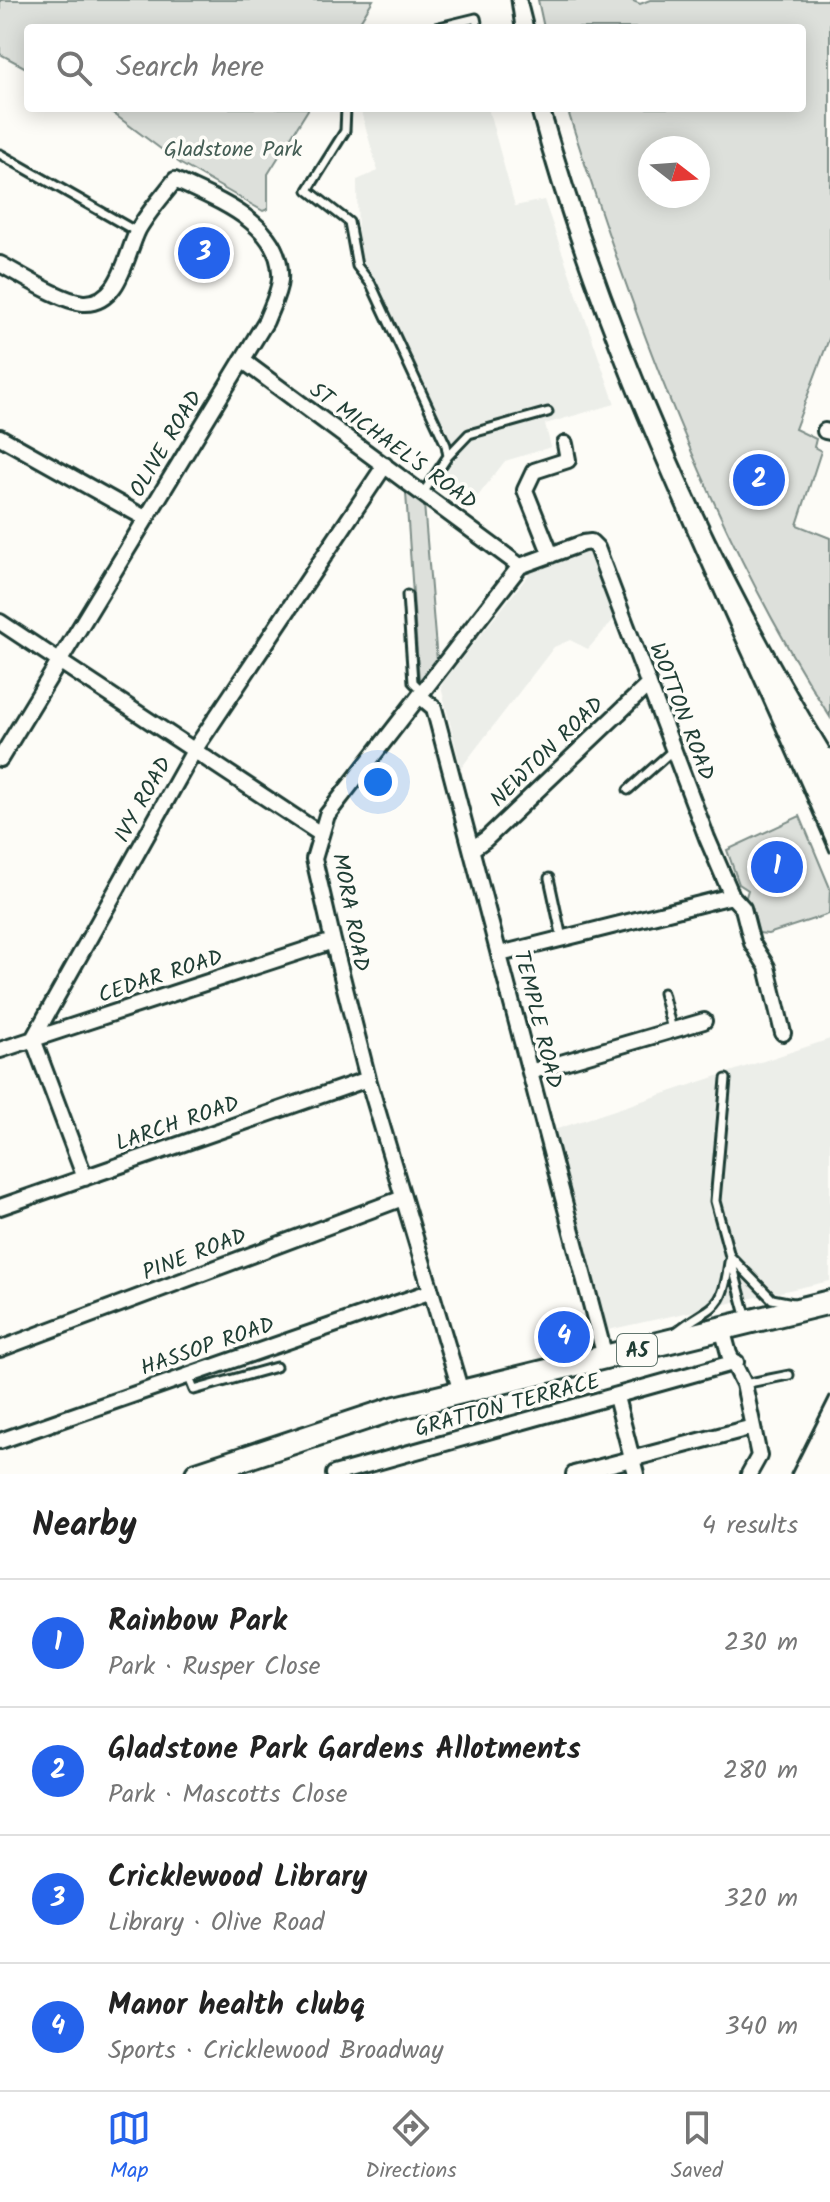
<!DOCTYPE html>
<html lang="en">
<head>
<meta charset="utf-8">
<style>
  body { margin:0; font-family:Kalam,sans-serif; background:#f2f2f2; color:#222 }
  .compass { position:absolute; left:638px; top:136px; width:72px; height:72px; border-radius:50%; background:#fff; box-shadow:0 4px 20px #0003; rotate:107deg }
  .you { position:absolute; left:378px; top:782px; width:28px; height:28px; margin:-20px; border:6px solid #fff; border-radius:50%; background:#1a73e8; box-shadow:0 0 0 12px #1a73e833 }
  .badge { display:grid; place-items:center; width:52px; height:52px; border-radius:50%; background:#2563eb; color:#fff; font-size:26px; font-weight:700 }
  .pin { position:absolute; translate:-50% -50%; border:4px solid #fff; box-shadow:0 2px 8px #0006 }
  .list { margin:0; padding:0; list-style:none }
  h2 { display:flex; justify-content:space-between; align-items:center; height:104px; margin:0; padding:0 32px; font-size:34px }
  h2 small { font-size:26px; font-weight:400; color:#767676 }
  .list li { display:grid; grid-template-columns:52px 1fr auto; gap:24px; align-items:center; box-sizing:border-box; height:128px; padding:0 32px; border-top:2px solid #e0e0e0 }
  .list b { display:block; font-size:30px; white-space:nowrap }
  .list p { margin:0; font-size:26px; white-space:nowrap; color:#767676 }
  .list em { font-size:26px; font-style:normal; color:#767676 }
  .icon { flex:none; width:44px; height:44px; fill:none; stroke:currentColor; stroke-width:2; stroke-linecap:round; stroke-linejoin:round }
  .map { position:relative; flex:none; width:830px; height:1474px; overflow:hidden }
  .search { position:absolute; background:#fff; box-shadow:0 4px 20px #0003; left:24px; right:24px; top:24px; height:88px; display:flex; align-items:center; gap:20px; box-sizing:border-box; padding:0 28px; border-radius:8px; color:#767676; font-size:30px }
  .sheet { height:616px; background:#fff }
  nav { display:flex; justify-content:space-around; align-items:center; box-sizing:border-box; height:112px; border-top:2px solid #e0e0e0; background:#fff; font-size:22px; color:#767676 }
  nav a { display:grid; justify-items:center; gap:4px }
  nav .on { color:#2563eb }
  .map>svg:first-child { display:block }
</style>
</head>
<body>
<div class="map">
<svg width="830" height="1474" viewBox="0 0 830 1474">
  <rect width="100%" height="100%" fill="#fdfcf7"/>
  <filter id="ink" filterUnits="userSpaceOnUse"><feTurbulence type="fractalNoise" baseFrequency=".0125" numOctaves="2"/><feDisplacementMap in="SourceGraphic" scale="16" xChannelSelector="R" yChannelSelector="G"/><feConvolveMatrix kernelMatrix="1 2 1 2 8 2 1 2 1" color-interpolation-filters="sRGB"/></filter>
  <g filter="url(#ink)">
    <path fill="#eceee9" d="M360,108H488L515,206L544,200L615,404L545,424L551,447L505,461L478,496L446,473L459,452L448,437L358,251L357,180L378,171Z
      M588,551L615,618L588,649L570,640L554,647L461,768L441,687L444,681L531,572Z
      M830,1039V1281L608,1330L551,1131Z"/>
    <path fill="#dde0db" stroke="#7e8e88" stroke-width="2" fill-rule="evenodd" d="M0,0H373L359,23L360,28H28V69L0,54Z
      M538,0H631L640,4L650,0H830V336L795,429L816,439L814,447L821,451L797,525L830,538V717C711,531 633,317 567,108H802V28H544ZM650,148H698V196H650Z
      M106,108H309L268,174V209L263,211L181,164Z
      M406,493L424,504L437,661L419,681Z
      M800,816L830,888L829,914L768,934L758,933L745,900L748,890L739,884L727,850Z"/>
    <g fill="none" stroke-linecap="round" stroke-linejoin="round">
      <g stroke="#1f3d34" stroke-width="13">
        <path id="service" d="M435,28L476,18L478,28
          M346,108L345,131L308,190L349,222L357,266L371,284L446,445L448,456L423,493
          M0,154L137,232
          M448,456L469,434L548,412
          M407,595L413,682L422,691
          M628,790L673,750
          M549,878L562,938
          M663,993L672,1030
          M726,1079L715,1201L747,1319
          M731,1257L772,1299L793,1303
          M676,1332C713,1302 722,1315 729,1262
          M188,1375L194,1390L276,1367
          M744,1384L789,1375"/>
      </g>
      <g stroke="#1f3d34" stroke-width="20">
        <path id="minor" d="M0,264C21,275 61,301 83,303C120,305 126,254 138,230C148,212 163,196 175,180C217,200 284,224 280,280C279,293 271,308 266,321L0,759
          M242,360L520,566
          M825,431L830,432
          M0,437L145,518
          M551,555L525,490L534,471L568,460L565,444
          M0,622L319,833
          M421,697L434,708L605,1357
          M472,849L486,839L649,684
          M500,954L732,896
          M0,1050L333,941
          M530,1072L704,1021
          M85,1178L33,1039L195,749L385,465
          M0,1207L368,1079
          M722,1328L729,1354L744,1384L759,1456L749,1474
          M0,1349L403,1198
          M461,1392L368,1079L333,941L314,859L327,815L520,566L583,543L591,542L597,548L707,838L732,896L743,908L752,943L767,967L783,1033
          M616,1397L636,1474
          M0,1441L429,1292
          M334,1474L736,1362
          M574,1474L753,1427"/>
      </g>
      <g stroke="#1f3d34" stroke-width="28">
        <path id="primary" d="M197,1474L396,1408L830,1302"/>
      </g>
      <use href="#service" stroke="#fdfcf7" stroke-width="7"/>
      <use href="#minor" stroke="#fdfcf7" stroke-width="14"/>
      <use href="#primary" stroke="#fdfcf7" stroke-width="22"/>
      <path stroke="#1f3d34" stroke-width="3" d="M511,0L515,28
        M527,0L534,28
        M530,108C599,368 725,606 830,852
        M550,108C614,331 709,550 830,748
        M791,1474L830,1396"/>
    </g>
  </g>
  <g text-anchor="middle" stroke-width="7" stroke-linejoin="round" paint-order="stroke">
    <rect fill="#fdfcf7" stroke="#62766e" stroke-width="2" x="617" y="1334" width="40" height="32" rx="6"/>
    <g font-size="20" font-weight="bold" fill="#1f3d34">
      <text x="637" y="1357">A5</text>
    </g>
    <g font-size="22" fill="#455e55" stroke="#fdfcf7">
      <text x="233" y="156">Gladstone Park</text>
    </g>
    <g font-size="22" fill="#1f3d34" stroke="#fdfcf7">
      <text transform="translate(165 443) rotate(-59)" y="8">OLIVE ROAD</text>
      <text transform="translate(394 445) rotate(36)" y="8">ST MICHAEL'S ROAD</text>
      <text transform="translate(683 711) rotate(69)" y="8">WOTTON ROAD</text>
      <text transform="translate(546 751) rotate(-44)" y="8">NEWTON ROAD</text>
      <text transform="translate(142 799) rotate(-61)" y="8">IVY ROAD</text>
      <text transform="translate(352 912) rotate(79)" y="8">MORA ROAD</text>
      <text transform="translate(160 975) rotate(-18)" y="8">CEDAR ROAD</text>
      <text transform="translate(539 1019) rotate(76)" y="8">TEMPLE ROAD</text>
      <text transform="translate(177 1122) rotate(-19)" y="8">LARCH ROAD</text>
      <text transform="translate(194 1253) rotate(-21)" y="8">PINE ROAD</text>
      <text transform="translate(207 1345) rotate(-19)" y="8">HASSOP ROAD</text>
      <text transform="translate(507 1404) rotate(-15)" y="8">GRATTON TERRACE</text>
    </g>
  </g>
</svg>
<svg class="compass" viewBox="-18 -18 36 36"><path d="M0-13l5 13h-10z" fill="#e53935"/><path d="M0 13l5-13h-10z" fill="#767676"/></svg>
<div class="you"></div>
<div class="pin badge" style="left:777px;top:867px">1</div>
<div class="pin badge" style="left:759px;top:480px">2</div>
<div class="pin badge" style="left:204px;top:253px">3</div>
<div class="pin badge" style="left:564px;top:1337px">4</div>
<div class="search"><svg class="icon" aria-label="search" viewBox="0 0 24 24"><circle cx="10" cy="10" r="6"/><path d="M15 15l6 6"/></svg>Search here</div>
</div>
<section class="sheet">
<h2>Nearby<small>4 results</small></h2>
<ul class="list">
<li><span class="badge">1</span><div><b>Rainbow Park</b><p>Park · Rusper Close</p></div><em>230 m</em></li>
<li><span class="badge">2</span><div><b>Gladstone Park Gardens Allotments</b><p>Park · Mascotts Close</p></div><em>280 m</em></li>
<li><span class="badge">3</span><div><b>Cricklewood Library</b><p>Library · Olive Road</p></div><em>320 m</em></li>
<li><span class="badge">4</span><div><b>Manor health clubq</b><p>Sports · Cricklewood Broadway</p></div><em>340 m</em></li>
</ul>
</section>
<nav>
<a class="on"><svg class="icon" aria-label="map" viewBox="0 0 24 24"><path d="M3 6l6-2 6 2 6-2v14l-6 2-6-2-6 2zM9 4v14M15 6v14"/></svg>Map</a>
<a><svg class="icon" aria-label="directions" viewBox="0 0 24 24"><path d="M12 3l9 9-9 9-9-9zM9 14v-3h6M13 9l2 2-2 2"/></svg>Directions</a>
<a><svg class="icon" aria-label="saved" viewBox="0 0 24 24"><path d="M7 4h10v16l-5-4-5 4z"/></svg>Saved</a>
</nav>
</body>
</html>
